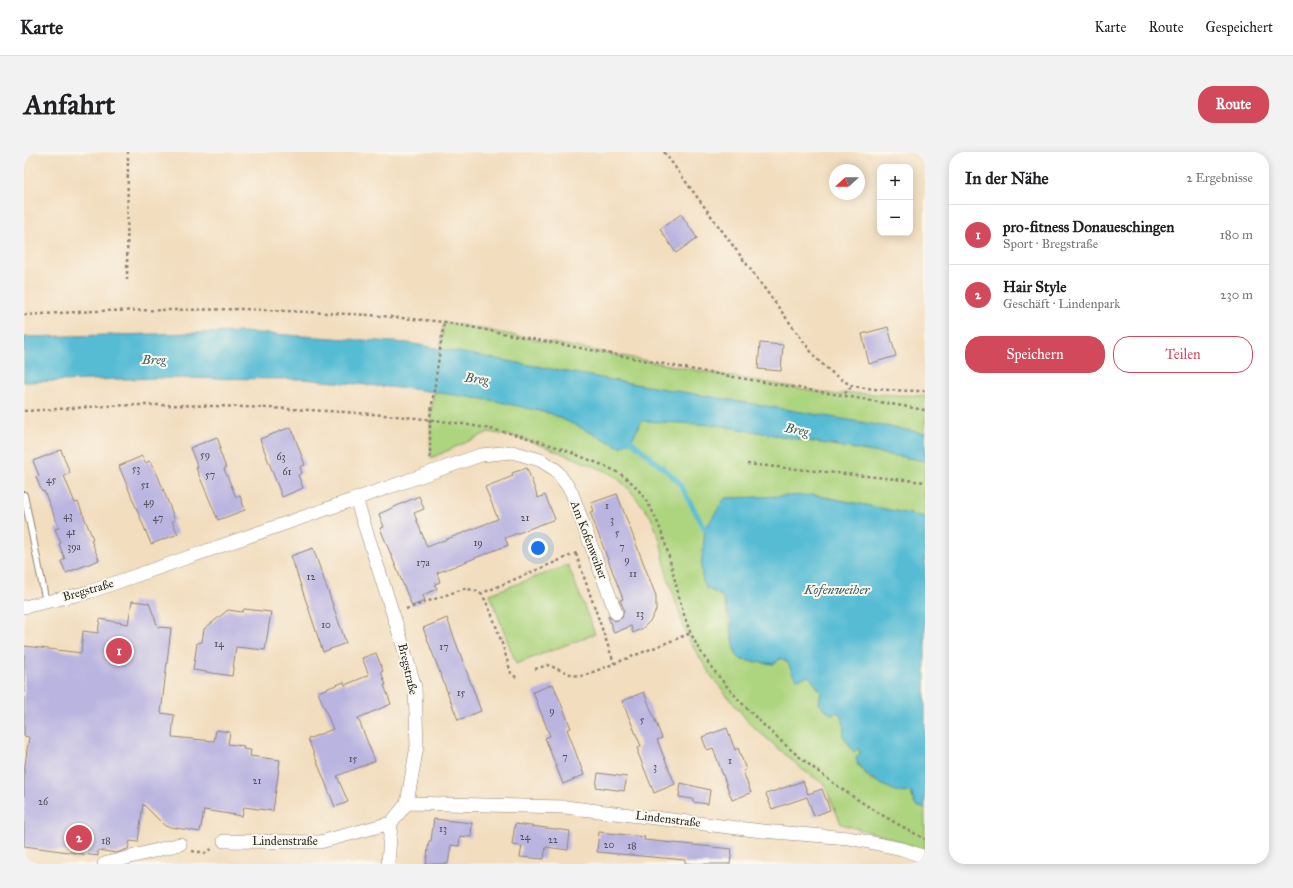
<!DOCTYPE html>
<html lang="de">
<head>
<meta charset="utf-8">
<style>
  body { margin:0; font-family:"IM FELL Great Primer",serif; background:#f2f2f2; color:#202124 }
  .controls { position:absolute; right:12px; top:12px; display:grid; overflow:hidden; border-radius:8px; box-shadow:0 2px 10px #0003 }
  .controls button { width:36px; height:36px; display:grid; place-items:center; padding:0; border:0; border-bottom:1px solid #e0e0e0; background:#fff; color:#202124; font:20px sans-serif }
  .compass { position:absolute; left:805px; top:12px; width:36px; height:36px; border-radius:50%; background:#fff; box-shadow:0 2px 10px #0003; rotate:249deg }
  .you { position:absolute; left:514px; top:396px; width:14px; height:14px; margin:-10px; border:3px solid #fff; border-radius:50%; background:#1a73e8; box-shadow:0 0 0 6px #1a73e833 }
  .badge { display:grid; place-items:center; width:26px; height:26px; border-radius:50%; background:#d1495b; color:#fff; font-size:13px; font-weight:700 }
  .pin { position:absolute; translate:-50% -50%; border:2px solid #fff; box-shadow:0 1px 4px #0006 }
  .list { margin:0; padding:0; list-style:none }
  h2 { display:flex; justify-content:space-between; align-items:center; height:52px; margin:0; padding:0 16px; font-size:17px }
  h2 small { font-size:13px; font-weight:400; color:#757577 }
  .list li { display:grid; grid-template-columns:26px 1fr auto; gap:12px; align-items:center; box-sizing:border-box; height:60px; padding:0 16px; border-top:1px solid #e0e0e0 }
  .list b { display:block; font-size:15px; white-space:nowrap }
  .list p { margin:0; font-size:13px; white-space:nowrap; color:#757577 }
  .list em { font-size:13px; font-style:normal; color:#757577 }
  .actions { display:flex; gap:8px; padding:12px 16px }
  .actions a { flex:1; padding:9px 0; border:1px solid #d1495b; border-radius:16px; text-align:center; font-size:14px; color:#d1495b }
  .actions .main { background:#d1495b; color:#fff }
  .map { position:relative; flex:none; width:901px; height:712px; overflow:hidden; border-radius:16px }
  header { display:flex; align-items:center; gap:24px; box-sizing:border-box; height:56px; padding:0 20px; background:#fff; border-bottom:1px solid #e0e0e0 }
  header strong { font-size:19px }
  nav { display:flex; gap:22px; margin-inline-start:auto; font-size:14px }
  .intro { display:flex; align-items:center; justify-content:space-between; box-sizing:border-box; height:96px; padding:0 24px }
  h1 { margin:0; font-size:28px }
  .button { padding:10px 18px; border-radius:16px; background:#d1495b; color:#fff; font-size:14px; font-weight:700 }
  main { display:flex; gap:24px; padding:0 24px }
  aside { flex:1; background:#fff; border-radius:16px; box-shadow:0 2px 10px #0003 }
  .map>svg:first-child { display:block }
</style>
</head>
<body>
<header>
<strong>Karte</strong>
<nav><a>Karte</a><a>Route</a><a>Gespeichert</a></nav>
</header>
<div class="intro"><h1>Anfahrt</h1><a class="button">Route</a></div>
<main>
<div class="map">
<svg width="901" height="712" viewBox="0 0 901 712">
  <rect width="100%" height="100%" fill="#fbf7ec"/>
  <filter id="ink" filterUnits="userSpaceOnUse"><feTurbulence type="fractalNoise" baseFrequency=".025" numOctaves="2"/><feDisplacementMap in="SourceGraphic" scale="8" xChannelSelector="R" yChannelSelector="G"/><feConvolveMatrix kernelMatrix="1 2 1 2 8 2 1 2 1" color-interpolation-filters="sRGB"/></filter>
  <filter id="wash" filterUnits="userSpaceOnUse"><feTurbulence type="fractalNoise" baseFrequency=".012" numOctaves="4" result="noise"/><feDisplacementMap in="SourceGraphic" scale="16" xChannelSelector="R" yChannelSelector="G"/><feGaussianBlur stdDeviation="0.9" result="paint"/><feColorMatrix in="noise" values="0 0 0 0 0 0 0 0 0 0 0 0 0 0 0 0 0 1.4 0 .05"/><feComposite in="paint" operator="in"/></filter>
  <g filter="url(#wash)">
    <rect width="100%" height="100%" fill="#f2ddbe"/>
    <path fill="#add47e" stroke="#6c8054" d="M420,170L687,221L814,243L821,241L901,244V365L790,343L678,423L682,436L698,444C706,466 705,488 718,508L750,512L757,506L767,513V518L785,524L797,540L795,552L807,562L814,560C820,567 821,574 819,584L830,600L834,596L836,601L833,612L846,627L887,640L891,653L901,657V700L867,686L817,672L800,632L779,618L726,572L688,525L663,485L643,423L636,388L627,365L605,337L592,325L579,318L525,296L496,286L465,280L407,306L406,266Z
      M544,413L571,482L492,512L466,442Z"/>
    <path fill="#56bcd4" stroke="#407480" d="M218,180L384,191L594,229L901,281V309L692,273L618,269L607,289L596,295L528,262L472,249L396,238L279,227L135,226L0,230V185Z
      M790,343L901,365V657L891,653L887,640C883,639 879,642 875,640C860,635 835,622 832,606L836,601L834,596L830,600L819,583C821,574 820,567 814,560L807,562L795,552L797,540L785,524L773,527C764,519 769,512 757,506L750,512L718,508L712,503L706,466L698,444L683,436L679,430L677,416L681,377L701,346Z"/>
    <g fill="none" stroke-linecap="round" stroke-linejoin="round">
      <path stroke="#56bcd4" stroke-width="5" d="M603,285L655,330L681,377"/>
    </g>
    <g id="blocks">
      <path fill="#b9b4e0" d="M657,62L673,86L652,101L636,77Z
        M864,175L872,204L845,212L838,182Z
        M736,191L759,193L757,219L734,217Z
        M267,275L281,313L276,315L278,321L274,323L279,336L258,345L236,287Z
        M193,285L197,296L195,297L202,316L200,317L212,345L216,344L221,358L194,368L172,316H174L166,296Z
        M37,298L46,321L40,324L51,351L54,350L69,387L67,388L75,408L42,421L37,409L41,407L35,392L37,391L31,377L35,376L20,339L18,340L12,325L15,324L9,309Z
        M118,304L121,311L126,309L134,324L151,368L148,369L154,382L127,392L95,314Z
        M503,316L514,346L521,343L531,367L481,386L484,393L413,421L416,430L411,432L413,437L399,443L401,449L388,454L356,376L360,375L355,362L395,344L400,357L390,361L403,395L474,367L461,335L489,324L488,321Z
        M593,342L632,444V458L627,468L619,476L609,481L607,474L590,481L584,464L591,469L598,466L600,458L596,448L599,447L566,360L570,359L567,351Z
        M289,396L322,491L299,500L267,404Z
        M108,449L125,451L134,475L147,476L137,561L150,563L148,585L190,589L192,578L206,580L204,592L220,594L219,597L227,598L226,604L256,608L249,659L220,655L218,664L180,658L176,680L141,674L119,652L114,690L106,689L104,697L92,701L74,698V704L0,694V619L5,585L0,584V494L57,501L59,479L74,481L76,467L104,472Z
        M220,457L247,460L241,498L212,495L208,524L169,518L173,491L178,490L180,477L204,458L218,460Z
        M423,466L457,559L434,568L399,476Z
        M352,501L359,519L357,520L362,533H360L367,552L334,566L351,609L313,624L324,650L311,655L284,587L309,577L294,540L320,530L321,533L345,523L338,506Z
        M529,532L547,576L543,577L560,623L539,632L521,586L526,584L509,540Z
        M620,540L638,586L633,588L651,632L630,641L614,601V596L617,594L598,549Z
        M703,576L711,598L714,596L722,618L719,619L727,641L708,648L689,596L683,598L678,585Z
        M574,621L603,625L600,639L572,635Z
        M779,629L784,642L798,637L806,658L790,664L783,645L748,657L742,642Z
        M657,631L686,638L684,652L669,650V647L655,645Z
        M410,667L448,671L447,685L436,684L435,694L427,693L424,712H402L405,689H407Z
        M491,672L546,679L544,698L522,695L520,707L496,705L498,694L488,693Z
        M575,680L621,685L620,688L708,697L706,712H671L661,711V708L573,700Z"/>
    </g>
  </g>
  <g filter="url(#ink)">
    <use href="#blocks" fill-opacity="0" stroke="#8e8474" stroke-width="1"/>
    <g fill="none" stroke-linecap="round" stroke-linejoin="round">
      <g stroke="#8e8474" stroke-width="8">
        <path id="lane" d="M0,343L22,450"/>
      </g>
      <g stroke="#8e8474" stroke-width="14">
        <path id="street" d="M332,347L376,484L391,535L393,594L383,651L367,671L364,712
          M0,455L65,440L457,303L488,300L516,308L532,318L547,339L592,461
          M383,651L541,655L738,679L825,686L878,697L901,705
          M200,689L296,690L367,671
          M80,712L156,692"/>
      </g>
      <path stroke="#8e8474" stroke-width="2.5" stroke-dasharray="3 3" stroke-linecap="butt" d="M640,0L791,205C802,216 813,226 827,233C841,238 885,239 901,239
        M103,128L104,0
        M0,163L71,159L220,157L346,163L420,170L687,221L815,243L821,241L829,233
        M815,243L901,258
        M0,259C40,257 81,253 121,253C188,253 254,256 320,260C402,266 481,272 558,305C576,312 597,319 611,334C646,373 647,430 665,477C676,504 697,528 716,549C769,606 832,651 901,687
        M406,306V266L420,170
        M723,312L901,330
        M552,402L590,511
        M456,442L555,400
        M382,457L439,437C445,437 452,438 457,442C467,453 482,504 487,521L493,526
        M511,517L524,513L549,523L559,524L667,481
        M168,699L182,701L189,696"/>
      <use href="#lane" stroke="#fff" stroke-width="6"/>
      <use href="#street" stroke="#fff" stroke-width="13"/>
    </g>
  </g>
  <g text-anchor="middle" stroke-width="4" stroke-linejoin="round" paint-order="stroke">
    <g font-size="10" fill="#4e4d58">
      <text x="181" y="306">59</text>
      <text x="257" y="308">63</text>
      <text x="112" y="320">53</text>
      <text x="263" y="323">61</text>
      <text x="186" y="326">57</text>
      <text x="27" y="331">45</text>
      <text x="121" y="336">51</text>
      <text x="125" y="353">49</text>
      <text x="583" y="357">1</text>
      <text x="44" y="367">43</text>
      <text x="134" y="369">47</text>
      <text x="501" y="369">21</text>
      <text x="588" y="371">3</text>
      <text x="47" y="383">41</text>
      <text x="593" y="384">5</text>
      <text x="454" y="394">19</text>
      <text x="50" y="398">39a</text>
      <text x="598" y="398">7</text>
      <text x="603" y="411">9</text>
      <text x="399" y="414">17a</text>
      <text x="609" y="425">11</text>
      <text x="287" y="428">12</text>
      <text x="616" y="465">13</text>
      <text x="302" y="476">10</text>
      <text x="195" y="495">14</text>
      <text x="420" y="498">17</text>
      <text x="437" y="544">15</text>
      <text x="528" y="562">9</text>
      <text x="618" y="571">5</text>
      <text x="541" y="608">7</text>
      <text x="329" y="610">15</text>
      <text x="706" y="612">1</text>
      <text x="631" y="618">3</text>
      <text x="233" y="632">21</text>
      <text x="19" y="653">26</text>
      <text x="419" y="680">13</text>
      <text x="501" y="688">24</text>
      <text x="529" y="691">22</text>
      <text x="82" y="692">18</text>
      <text x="585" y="696">20</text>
      <text x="608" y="697">18</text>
    </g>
    <g font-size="12" fill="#2b2b2b" stroke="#fbf7ec">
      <text transform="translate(565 388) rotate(69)" y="4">Am Kofenweiher</text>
      <text transform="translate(64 438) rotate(-16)" y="4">Bregstraße</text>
      <text transform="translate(384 517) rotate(77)" y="4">Bregstraße</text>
      <text transform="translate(644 667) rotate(7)" y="4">Lindenstraße</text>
      <text x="261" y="693">Lindenstraße</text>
    </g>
    <g font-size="13" font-style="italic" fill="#3a5e66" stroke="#fbf7ec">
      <text x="130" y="212">Breg</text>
      <text transform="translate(453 226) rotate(7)" y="5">Breg</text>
      <text transform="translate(773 277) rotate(10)" y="5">Breg</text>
      <text x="813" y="442">Kofenweiher</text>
    </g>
  </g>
</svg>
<div class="controls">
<button>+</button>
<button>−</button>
</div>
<svg class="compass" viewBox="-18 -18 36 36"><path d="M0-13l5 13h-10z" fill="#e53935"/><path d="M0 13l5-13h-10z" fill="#757577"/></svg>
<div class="you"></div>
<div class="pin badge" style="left:95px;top:499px">1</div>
<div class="pin badge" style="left:55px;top:686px">2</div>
</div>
<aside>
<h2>In der Nähe<small>2 Ergebnisse</small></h2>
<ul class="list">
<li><span class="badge">1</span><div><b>pro-fitness Donaueschingen</b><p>Sport · Bregstraße</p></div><em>180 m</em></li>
<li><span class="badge">2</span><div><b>Hair Style</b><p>Geschäft · Lindenpark</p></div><em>230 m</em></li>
</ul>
<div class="actions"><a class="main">Speichern</a><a>Teilen</a></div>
</aside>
</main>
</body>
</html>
